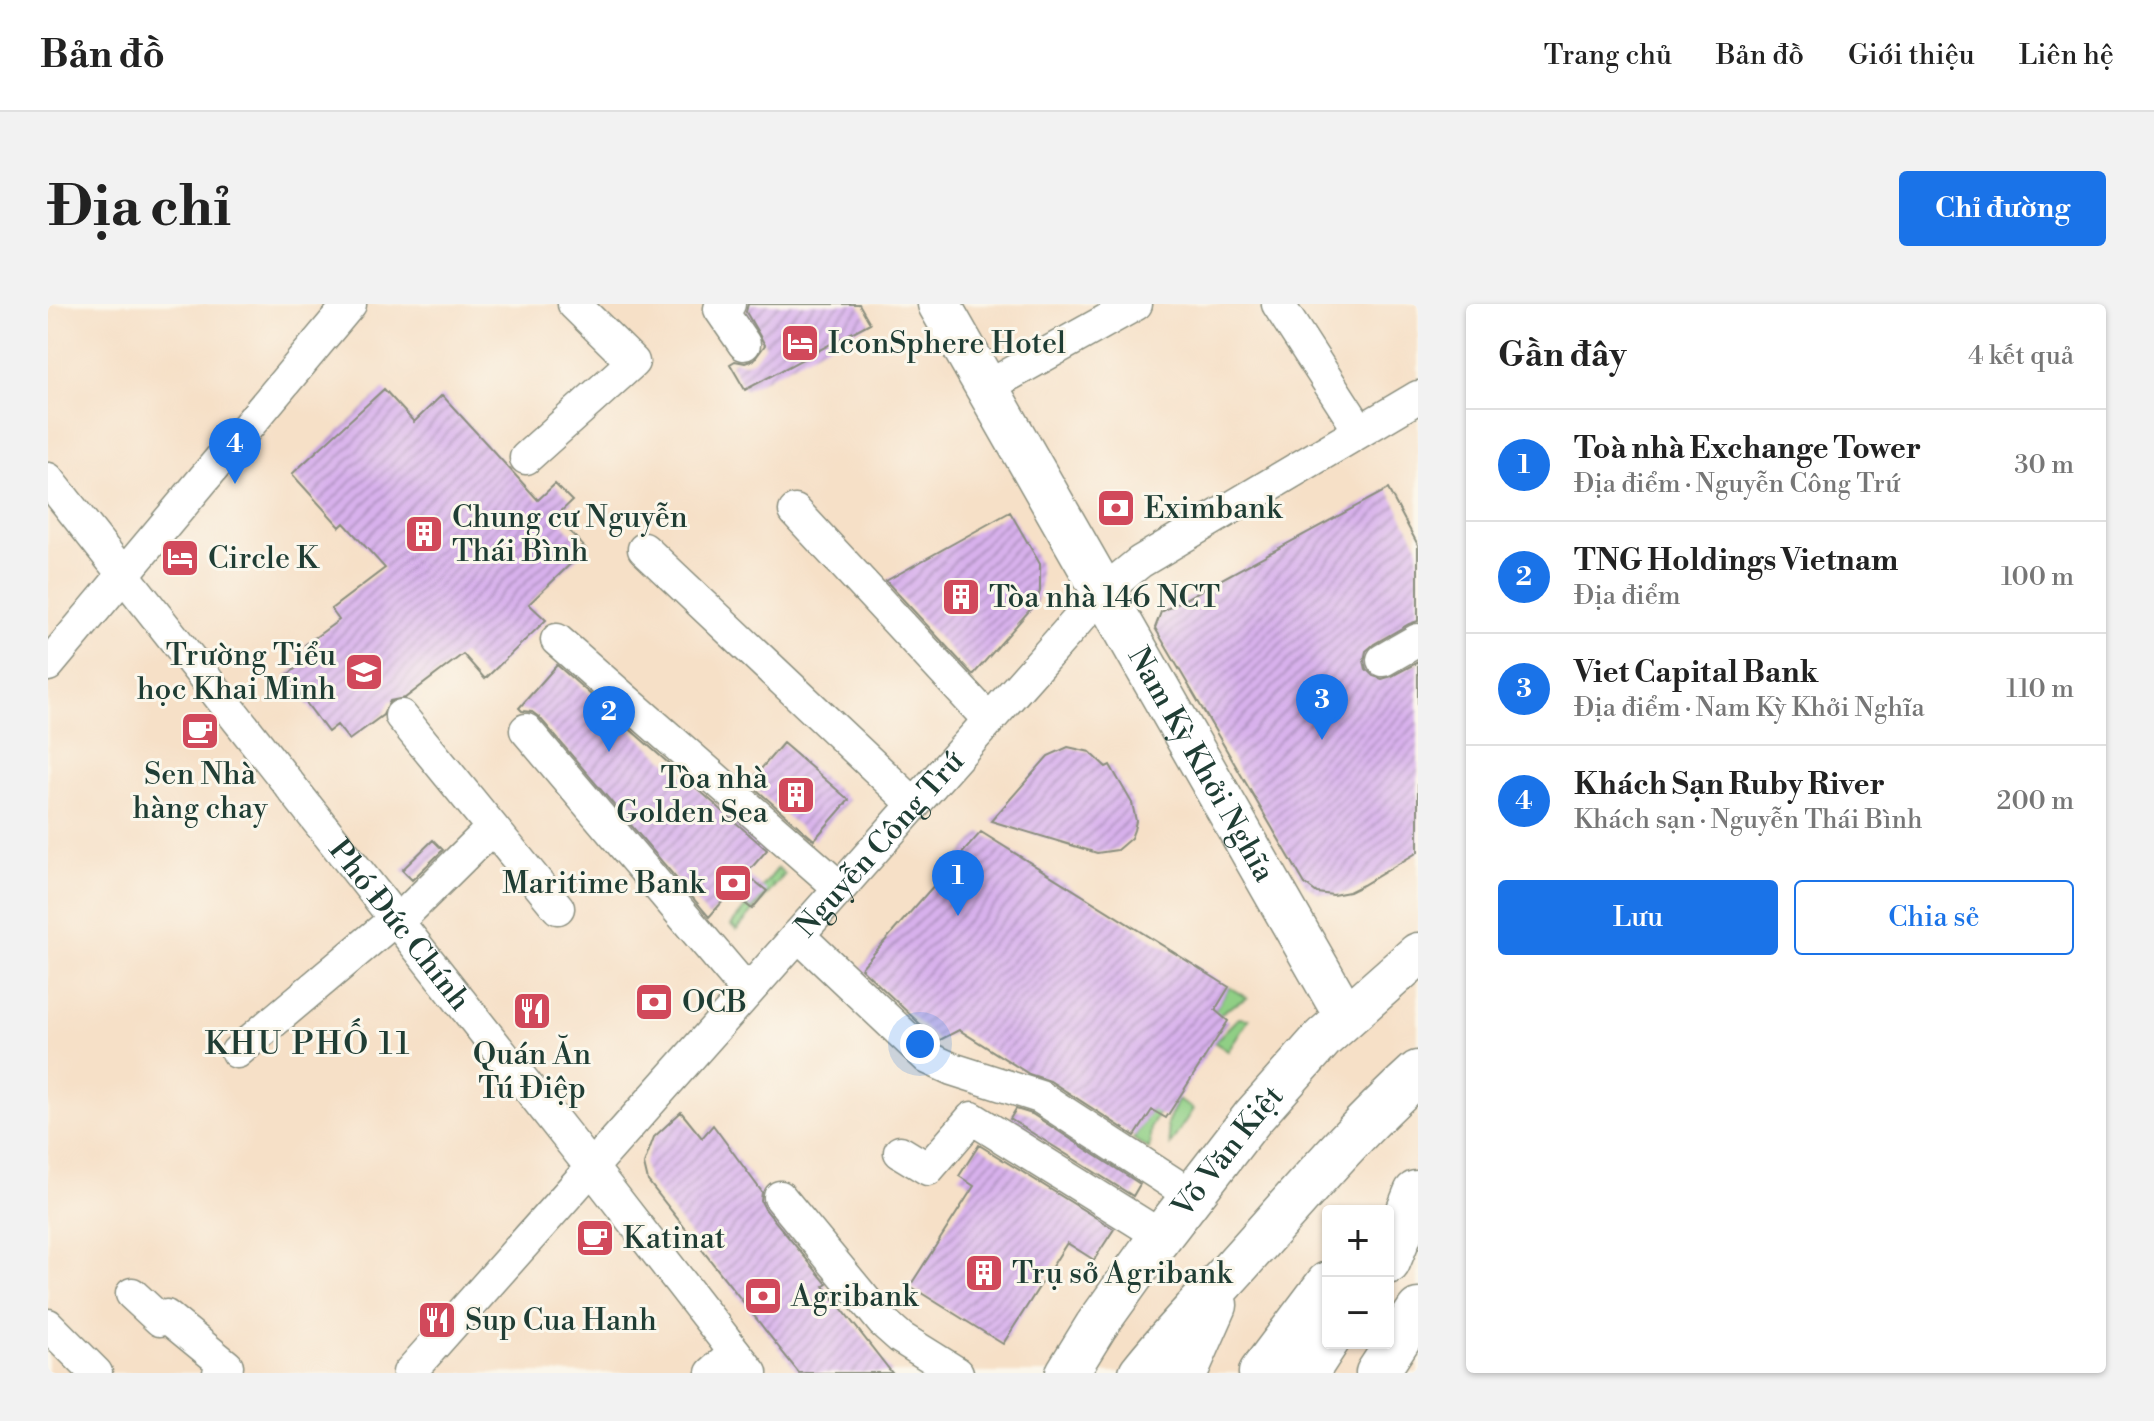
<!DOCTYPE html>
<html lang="vi">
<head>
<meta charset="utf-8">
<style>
  body { margin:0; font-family:"Libre Bodoni",serif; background:#f2f2f2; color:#222 }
  .controls { position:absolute; right:24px; bottom:24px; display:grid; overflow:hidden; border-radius:8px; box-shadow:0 2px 6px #0004 }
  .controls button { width:72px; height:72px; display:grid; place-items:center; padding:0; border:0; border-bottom:2px solid #e0e0e0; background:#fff; color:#222; font:40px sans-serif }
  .you { position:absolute; left:872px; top:740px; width:28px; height:28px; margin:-20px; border:6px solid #fff; border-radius:50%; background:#1a73e8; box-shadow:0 0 0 12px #1a73e833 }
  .badge { display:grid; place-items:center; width:52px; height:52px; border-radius:50%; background:#1a73e8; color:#fff; font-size:26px; font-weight:700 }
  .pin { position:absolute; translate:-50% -66px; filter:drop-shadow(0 2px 4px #0008) }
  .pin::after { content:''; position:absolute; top:42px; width:28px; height:24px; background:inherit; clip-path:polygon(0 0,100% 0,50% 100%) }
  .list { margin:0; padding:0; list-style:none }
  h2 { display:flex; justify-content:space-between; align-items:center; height:104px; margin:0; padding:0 32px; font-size:34px }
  h2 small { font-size:26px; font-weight:400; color:#767676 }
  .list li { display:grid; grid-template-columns:52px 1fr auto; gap:24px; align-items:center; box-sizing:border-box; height:112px; padding:0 32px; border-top:2px solid #e0e0e0 }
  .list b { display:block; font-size:30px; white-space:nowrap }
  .list p { margin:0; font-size:26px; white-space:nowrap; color:#767676 }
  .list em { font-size:26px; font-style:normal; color:#767676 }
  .actions { display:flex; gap:16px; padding:24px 32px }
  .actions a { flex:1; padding:18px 0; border:2px solid #1a73e8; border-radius:8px; text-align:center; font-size:28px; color:#1a73e8 }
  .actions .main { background:#1a73e8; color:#fff }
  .map { position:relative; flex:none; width:1370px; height:1069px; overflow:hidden; border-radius:8px }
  header { display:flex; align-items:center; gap:48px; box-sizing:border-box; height:112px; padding:0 40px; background:#fff; border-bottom:2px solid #e0e0e0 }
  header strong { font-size:38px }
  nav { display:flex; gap:44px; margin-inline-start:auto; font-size:28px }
  .intro { display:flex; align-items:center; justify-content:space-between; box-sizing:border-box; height:192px; padding:0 48px }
  h1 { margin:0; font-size:56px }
  .button { padding:20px 36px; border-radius:8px; background:#1a73e8; color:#fff; font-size:28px; font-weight:700 }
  main { display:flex; gap:48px; padding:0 48px }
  aside { flex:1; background:#fff; border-radius:8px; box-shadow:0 2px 6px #0004 }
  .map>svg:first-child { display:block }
</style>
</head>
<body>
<header>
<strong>Bản đồ</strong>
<nav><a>Trang chủ</a><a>Bản đồ</a><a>Giới thiệu</a><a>Liên hệ</a></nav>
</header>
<div class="intro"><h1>Địa chỉ</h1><a class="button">Chỉ đường</a></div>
<main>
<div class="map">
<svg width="1370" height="1069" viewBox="0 0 1370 1069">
  <defs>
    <pattern id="grass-dots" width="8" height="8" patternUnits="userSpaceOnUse" patternTransform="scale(2)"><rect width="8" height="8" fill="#90cf85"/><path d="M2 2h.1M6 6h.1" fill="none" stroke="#75a96e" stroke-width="1.8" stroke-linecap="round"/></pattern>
    <pattern id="building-hatch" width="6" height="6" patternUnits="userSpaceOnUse" patternTransform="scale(2)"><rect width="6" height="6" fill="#d8b1ec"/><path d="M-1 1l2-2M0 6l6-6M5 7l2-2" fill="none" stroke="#af91c0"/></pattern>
  </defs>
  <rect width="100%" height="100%" fill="#fbf7ec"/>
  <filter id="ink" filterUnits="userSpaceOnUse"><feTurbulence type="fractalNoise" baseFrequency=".0125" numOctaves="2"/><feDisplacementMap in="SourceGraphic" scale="16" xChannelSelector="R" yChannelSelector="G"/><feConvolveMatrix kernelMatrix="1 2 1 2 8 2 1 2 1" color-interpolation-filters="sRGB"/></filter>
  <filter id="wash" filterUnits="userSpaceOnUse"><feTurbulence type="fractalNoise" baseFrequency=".006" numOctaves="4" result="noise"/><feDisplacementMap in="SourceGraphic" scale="32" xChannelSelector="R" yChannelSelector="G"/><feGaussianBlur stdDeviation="1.8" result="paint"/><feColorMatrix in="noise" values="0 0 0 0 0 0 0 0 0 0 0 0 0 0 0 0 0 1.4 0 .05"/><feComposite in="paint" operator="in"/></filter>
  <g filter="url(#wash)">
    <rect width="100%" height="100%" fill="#f6e0c7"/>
    <path fill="url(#grass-dots)" stroke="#58865c" stroke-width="2" d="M730,564L737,570L689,626L683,621Z"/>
    <path fill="#90cf85" stroke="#58865c" stroke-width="2" d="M1181,683L1199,694L1177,706L1152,729Z
      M1190,714L1201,715L1180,747L1166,738Z
      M1115,787L1120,789L1103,823L1101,845L1085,835Z
      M1130,796L1145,805L1122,841L1119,820Z"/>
    <g id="blocks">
      <path fill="url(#building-hatch)" d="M700,0H811L822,19L697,86L682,60L687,57L697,59L706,56L717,41L698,8Z
        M336,85L366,118L394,91L490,196L507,180L524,197L508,212L538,245L481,300L498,316L437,375L415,350L357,394L342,397L335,411L301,436L289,421L280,428L238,372L265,351L257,341L291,316L283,305L337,264L296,219L292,223L244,170Z
        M1340,185L1370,241V317L1361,320L1326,340L1318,347L1316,357L1318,365L1325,372L1334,375L1344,372L1370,358V548L1315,581L1301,588L1285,591L1269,589L1257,580L1107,324L1113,308Z
        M962,208L992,260V287L988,299L925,371L838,277Z
        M509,361L719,546L698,570L719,587L704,605L683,588L661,613L492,414L484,408L474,407L471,404Z
        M735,439L801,496L766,536L701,479Z
        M1020,443L1042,448L1058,463L1062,461L1084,499L1088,517L1086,526L1083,534L1069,546L1049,549L943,517L1000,452Z
        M933,528L1181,683L1167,706L1180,717L1118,814L1104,806L1087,832L1002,777L981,770L911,726L890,737L813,664Z
        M385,536L395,546L364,576L354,566Z
        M968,805L984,810L1092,880L1085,892L962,815Z
        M633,808L654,834L665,821L714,888L713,897L717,905L779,980L776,982L844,1069H751L600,877L596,860L606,833Z
        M931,841L1066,925L1046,956L1019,939L955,1040L862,982L926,882L911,872Z"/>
    </g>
  </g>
  <g filter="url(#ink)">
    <use href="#blocks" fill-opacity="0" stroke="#8a8e7e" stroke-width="2"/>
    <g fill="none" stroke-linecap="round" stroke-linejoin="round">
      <g stroke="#8a8e7e" stroke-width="35">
        <g id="minor">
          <path d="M681,0L672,5L696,40"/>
          <path d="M1230,0L1312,127"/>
          <path d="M939,83L1088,0"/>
          <path d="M478,154L585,58L526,0"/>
          <path id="s1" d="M0,175L543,863L703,1069"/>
          <path d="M747,207L941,416"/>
          <path d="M596,245L866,500"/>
          <path d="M509,336L792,584"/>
          <path d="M1335,356L1370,336"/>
          <path d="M0,361L302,0"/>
          <path d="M353,412L510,604"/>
          <path d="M478,426L699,687"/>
          <path d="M348,619L443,525"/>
          <path d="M750,631L880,754L904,765L992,793L1143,891"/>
          <path d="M189,748L346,616"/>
          <path d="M852,848L880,865L924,814L1113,932"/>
          <path d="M732,893L835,1018L853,1034L909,1069"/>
          <path d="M84,990L112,1016L118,1012L179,1062L171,1069"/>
          <path d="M0,1021L48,1069"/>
          <path id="s2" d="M361,1069L1055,288L1092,258L1370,93"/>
          <path d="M664,1069L687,1049"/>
        </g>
      </g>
      <g stroke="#8a8e7e" stroke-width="45">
        <g id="major">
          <path id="s3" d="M891,0L1298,713"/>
          <path id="s4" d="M1019,1069L1048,1022L1106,941L1205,813L1275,734L1370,650"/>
          <path d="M1329,1069L1370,1006"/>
        </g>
      </g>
      <g stroke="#8a8e7e" stroke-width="47">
        <path id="highway" d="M1340,958L1368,889
          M1093,1069C1121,1033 1152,1002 1182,969C1244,901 1301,831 1370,769
          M1137,1069L1167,1001
          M1213,1069L1280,980
          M1258,1069L1280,1035"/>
      </g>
      <use href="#minor" stroke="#fff" stroke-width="32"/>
      <use href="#major" stroke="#fff" stroke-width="42"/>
      <use href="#highway" stroke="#fff" stroke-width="44"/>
    </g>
  </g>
  <defs>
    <g id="hotel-square" transform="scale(2)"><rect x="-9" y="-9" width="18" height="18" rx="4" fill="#d1495b" stroke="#fbf7ec"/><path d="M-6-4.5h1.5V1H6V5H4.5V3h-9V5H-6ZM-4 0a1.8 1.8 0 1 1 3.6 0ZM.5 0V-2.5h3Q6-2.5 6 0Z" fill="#fff"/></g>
    <g id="bank-square" transform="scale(2)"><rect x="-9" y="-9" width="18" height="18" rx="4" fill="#d1495b" stroke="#fbf7ec"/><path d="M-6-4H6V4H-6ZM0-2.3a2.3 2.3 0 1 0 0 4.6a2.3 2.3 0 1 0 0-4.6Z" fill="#fff"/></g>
    <g id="building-square" transform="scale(2)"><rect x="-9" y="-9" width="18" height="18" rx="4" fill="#d1495b" stroke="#fbf7ec"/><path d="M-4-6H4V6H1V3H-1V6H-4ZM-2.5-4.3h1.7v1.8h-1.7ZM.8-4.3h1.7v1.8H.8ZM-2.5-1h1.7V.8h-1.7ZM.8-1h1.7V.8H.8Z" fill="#fff"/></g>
    <g id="school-square" transform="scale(2)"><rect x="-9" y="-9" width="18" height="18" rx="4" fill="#d1495b" stroke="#fbf7ec"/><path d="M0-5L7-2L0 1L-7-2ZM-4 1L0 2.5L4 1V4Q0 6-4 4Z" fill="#fff"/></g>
    <g id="cafe-square" transform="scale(2)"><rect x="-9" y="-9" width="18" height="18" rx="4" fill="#d1495b" stroke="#fbf7ec"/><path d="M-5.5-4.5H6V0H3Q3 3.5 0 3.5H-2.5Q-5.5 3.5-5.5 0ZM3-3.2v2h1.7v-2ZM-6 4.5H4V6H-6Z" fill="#fff"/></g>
    <g id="restaurant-square" transform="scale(2)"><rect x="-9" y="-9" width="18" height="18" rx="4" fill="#d1495b" stroke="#fbf7ec"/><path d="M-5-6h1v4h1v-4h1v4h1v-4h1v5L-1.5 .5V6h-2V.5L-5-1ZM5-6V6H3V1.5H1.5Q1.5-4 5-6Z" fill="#fff"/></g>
  </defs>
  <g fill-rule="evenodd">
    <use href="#hotel-square" x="752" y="39"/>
    <use href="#bank-square" x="1068" y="204"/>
    <use href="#building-square" x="376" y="230"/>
    <use href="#hotel-square" x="132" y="254"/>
    <use href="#building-square" x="913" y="293"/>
    <use href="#school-square" x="316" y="368"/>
    <use href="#cafe-square" x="152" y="427"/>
    <use href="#building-square" x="748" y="491"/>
    <use href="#bank-square" x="685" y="579"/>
    <use href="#bank-square" x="606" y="698"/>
    <use href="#restaurant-square" x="484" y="707"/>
    <use href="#cafe-square" x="547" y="934"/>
    <use href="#building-square" x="936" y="969"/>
    <use href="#bank-square" x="715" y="992"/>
    <use href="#restaurant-square" x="389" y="1016"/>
  </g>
  <g text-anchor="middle" stroke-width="6" stroke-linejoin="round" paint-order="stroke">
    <g font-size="30" fill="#1f3d34" stroke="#fbf7ec" text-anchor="start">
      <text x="780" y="49">IconSphere Hotel</text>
      <text x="1096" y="214">Eximbank</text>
      <text x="404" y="223">Chung cư Nguyễn<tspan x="404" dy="34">Thái Bình</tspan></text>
      <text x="160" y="264">Circle K</text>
      <text x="941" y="303">Tòa nhà 146 NCT</text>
      <text x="288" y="361" text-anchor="end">Trường Tiểu<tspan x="288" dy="34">học Khai Minh</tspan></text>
      <text x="152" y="480" text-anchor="middle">Sen Nhà<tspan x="152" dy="34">hàng chay</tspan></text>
      <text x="720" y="484" text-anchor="end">Tòa nhà<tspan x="720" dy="34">Golden Sea</tspan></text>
      <text x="657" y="589" text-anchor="end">Maritime Bank</text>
      <text x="634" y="708">OCB</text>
      <text x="484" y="760" text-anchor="middle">Quán Ăn<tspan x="484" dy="34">Tú Điệp</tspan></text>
      <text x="575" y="944">Katinat</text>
      <text x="964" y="979">Trụ sở Agribank</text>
      <text x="743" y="1002">Agribank</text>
      <text x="417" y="1026">Sup Cua Hanh</text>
    </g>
    <g font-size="30" fill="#1f3d34" stroke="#fbf7ec">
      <text dy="10" stroke="none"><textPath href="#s3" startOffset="530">Nam Kỳ Khởi Nghĩa</textPath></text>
      <text dy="10" stroke="none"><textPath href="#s2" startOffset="708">Nguyễn Công Trứ</textPath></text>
      <text dy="10" stroke="none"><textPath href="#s1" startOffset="568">Phó Đức Chính</textPath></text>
      <text dy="10" stroke="none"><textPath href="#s4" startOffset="274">Võ Văn Kiệt</textPath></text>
    </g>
    <g font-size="32" letter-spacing="2" fill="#1f3d34" stroke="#fbf7ec">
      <text x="260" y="750">KHU PHỐ 11</text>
    </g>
  </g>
</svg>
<div class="controls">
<button>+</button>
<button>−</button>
</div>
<div class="you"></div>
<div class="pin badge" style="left:910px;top:612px">1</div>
<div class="pin badge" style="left:561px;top:448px">2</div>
<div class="pin badge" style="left:1274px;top:436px">3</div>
<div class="pin badge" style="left:187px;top:180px">4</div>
</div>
<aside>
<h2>Gần đây<small>4 kết quả</small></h2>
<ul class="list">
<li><span class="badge">1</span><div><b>Toà nhà Exchange Tower</b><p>Địa điểm · Nguyễn Công Trứ</p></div><em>30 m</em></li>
<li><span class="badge">2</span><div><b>TNG Holdings Vietnam</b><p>Địa điểm</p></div><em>100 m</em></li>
<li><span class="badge">3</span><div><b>Viet Capital Bank</b><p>Địa điểm · Nam Kỳ Khởi Nghĩa</p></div><em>110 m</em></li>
<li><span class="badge">4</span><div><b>Khách Sạn Ruby River</b><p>Khách sạn · Nguyễn Thái Bình</p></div><em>200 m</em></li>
</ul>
<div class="actions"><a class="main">Lưu</a><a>Chia sẻ</a></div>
</aside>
</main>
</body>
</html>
